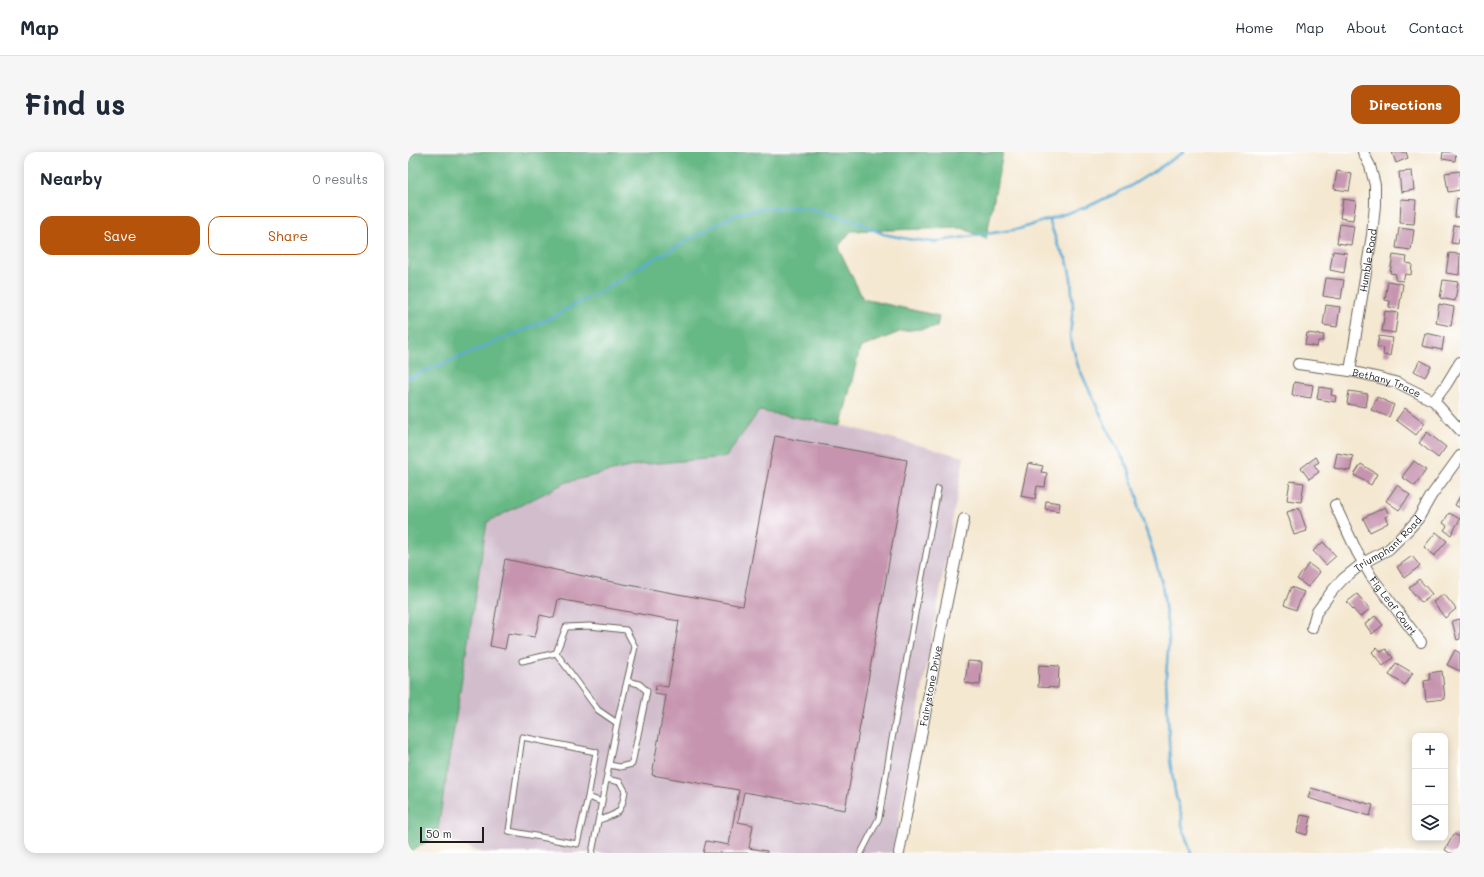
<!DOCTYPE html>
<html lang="en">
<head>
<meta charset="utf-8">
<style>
  body { margin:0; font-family:Mali,sans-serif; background:#f6f6f7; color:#1f2937 }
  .controls { position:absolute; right:12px; bottom:12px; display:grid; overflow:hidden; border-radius:8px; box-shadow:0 2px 10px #0003 }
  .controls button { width:36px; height:36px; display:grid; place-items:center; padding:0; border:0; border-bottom:1px solid #e0e1e3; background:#fff; color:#1f2937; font:20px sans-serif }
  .scale { position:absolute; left:12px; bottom:10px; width:64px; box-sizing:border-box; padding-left:4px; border:2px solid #1c1c1c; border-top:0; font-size:11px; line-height:14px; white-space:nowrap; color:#1c1c1c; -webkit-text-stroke:3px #fff; paint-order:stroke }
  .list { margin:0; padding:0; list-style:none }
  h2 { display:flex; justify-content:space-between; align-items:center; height:52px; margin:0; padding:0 16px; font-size:17px }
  h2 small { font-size:13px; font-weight:400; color:#747a83 }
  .actions { display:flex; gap:8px; padding:12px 16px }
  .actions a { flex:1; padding:9px 0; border:1px solid #b45309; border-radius:12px; text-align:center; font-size:14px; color:#b45309 }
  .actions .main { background:#b45309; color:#fff }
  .icon { flex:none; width:22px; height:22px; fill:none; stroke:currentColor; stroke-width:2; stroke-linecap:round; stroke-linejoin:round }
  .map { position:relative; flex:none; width:1052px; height:701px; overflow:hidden; border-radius:12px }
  header { display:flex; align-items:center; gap:24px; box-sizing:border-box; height:56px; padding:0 20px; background:#fff; border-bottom:1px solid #e0e1e3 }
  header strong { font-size:19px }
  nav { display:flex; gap:22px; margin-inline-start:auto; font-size:14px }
  .intro { display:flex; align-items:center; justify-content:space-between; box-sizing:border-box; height:96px; padding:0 24px }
  h1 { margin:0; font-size:28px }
  .button { padding:10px 18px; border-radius:12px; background:#b45309; color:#fff; font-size:14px; font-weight:700 }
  main { display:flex; gap:24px; padding:0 24px }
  aside { flex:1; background:#fff; border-radius:12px; box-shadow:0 2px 10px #0003 }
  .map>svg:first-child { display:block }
</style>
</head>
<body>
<header>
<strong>Map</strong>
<nav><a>Home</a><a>Map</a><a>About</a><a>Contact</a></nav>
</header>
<div class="intro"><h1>Find us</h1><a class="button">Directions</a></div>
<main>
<aside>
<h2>Nearby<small>0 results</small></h2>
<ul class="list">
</ul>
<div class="actions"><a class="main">Save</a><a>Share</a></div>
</aside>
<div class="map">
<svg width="1052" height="701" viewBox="0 0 1052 701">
  <rect width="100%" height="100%" fill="#fff"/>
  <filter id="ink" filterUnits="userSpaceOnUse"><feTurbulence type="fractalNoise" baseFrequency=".025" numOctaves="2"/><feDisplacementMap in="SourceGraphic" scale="8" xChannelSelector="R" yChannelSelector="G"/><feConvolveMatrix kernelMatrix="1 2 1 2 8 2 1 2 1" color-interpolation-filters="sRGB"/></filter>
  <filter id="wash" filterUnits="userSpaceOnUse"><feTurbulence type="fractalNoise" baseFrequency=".012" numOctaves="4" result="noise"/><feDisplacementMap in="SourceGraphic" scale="16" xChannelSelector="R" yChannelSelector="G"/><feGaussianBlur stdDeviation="0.9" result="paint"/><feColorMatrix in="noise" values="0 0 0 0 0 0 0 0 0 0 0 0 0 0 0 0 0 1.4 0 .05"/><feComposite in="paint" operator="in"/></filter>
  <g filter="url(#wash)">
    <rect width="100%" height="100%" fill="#f4e8d1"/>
    <path fill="#d1bdcc" d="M351,259L433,273L556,305L485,701H78L68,699L29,683L79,370L159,330L229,313L318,305Z"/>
    <path fill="#66b884" stroke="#416a50" d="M0,0H595L578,87L554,76L443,79L430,95L455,147L531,164L529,175L494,179L452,196L433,273L351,259L318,305L229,313L159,330L79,370L29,683L0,701Z"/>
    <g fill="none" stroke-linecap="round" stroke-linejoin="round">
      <path stroke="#5cacd6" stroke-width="2.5" d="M641,67L650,94L659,108L663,126L665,155L662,184L670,214L704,287L720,315L730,347V355L743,393L754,432L761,485L758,525L762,609L768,645L774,665V673L783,701
        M0,226L57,203L145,165L160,156L199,136L223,120L291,82L315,69L336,60L350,57L380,55L400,56L449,70L475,82L500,87L525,90L611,77L681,54L721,35L776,0"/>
    </g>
    <g id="blocks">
      <path fill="#c694af" d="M984,0H998L1000,6L988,11Z
        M1035,0H1048L1047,9L1034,7Z
        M929,19L944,22L941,39L926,37Z
        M1004,19L1006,38L993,40L991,20Z
        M1052,19V38L1040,40L1037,21Z
        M1049,46L1052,47V65H1047Z
        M935,47L948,49L945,68L932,66Z
        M993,47L1008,48L1006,72L992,71Z
        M932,72L946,74L943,93L929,91Z
        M1046,73L1052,74V87H1051L1050,92L1043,91Z
        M991,76L1006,78L1003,98L988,96Z
        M925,99L939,101L936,121L922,118Z
        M1041,101L1052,102L1051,123L1038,121Z
        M985,103L999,105L998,111L1004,112L1003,123L997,122L995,129L987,128L988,122L982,121Z
        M918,126L936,128L933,147L915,144Z
        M1035,128L1050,130L1047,149L1032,146Z
        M980,129L995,132L991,157L981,155L982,149L977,148Z
        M1031,152L1046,155L1043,174L1028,171Z
        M918,153L932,155L929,175L915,173Z
        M977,159L990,161L987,181L974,179Z
        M899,181L916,183L915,189H910L909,195L897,193Z
        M1017,181L1036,185L1034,198L1014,194Z
        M971,184L985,186L982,204L975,203L976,196L969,195Z
        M1012,208L1023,214L1017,225L1006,219Z
        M886,230L905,233L903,246L884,243Z
        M911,235L924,237L923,243L928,244L927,250L909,247Z
        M941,239L960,242L958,255L939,252Z
        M969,245L986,253L981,265L963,258Z
        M997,256L1017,271L1008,283L988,268Z
        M1019,280L1038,295L1030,306L1011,291Z
        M367,284L499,308L437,658L336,640L330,670L345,673L341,696L359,699V701H295L298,689L321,693L331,638L244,623L258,544L247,542L248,533L260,535L271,469L150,447L146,466L132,463L127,485L100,481L97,497L82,494L97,407L194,428L335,454Z
        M929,301L945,304L942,319L926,316Z
        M908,305L911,310L906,313L911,320L901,327L893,316Z
        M1006,309L1018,318L1007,334L994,325Z
        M620,311L635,314L633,320L639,321L637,335L629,334L627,347L613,344Z
        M953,312L969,322L963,333L946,323Z
        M882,329L896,331L893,350L879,348Z
        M989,333L1002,343L991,358L978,349Z
        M1052,344V356L1047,353Z
        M638,349L652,351L651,359L637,357Z
        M977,355L981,363L977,365L980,371L962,380L955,366Z
        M891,356L899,379L886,383L879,360Z
        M1041,361L1052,367L1043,383L1036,378L1039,374L1035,371Z
        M1028,380L1039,389L1026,404L1016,395Z
        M915,390L928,404L918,413L905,399Z
        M1004,404L1012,414L996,426L989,415Z
        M901,412L912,420L900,435L889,427Z
        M1011,427L1024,442L1014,451L1001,436Z
        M883,435L896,440L888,458L876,453Z
        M949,442L962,457L952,465L939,450Z
        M1036,442L1048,457L1037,466L1025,450Z
        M967,464L975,473L964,482L957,472Z
        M1052,467V487L1049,488L1044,469Z
        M969,495L973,500L978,497L985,506L975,514L964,500Z
        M1047,498L1052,501V519L1039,513Z
        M560,509L574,510L572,533L557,531Z
        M988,511L1005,521L997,533L981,523Z
        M631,513L651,514L650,536L630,535Z
        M1034,519L1037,547L1018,549L1016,529L1022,528L1021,521Z
        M903,636L965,653L962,664L900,646Z
        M893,663L903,665L899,683L889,680Z
        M1046,682L1052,685V701H1042L1037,698Z"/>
    </g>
  </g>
  <g filter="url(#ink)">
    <use href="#blocks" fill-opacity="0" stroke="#68635b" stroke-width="1"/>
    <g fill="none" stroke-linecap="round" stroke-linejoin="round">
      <g stroke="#68635b" stroke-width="7">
        <path id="lane" d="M182,474L218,478L227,495L209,571L190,558L148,501L158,475Z
          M114,509L148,501
          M201,613L212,615L224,612L239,539L231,532L219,529
          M180,645L169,692L101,679L114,585L188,600L180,645L194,650
          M191,668C211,662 214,660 217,639L212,630L198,627
          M184,701L209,571
          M453,701L471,666L484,587L530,337"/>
      </g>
      <g stroke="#68635b" stroke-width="12">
        <g id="street">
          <path id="s1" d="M890,212L942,219L972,226L990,231L1026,249L1052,278"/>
          <path id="s2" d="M942,219L964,83L967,53V33L962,14L955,0"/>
          <path d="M1026,249L1038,233L1052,210"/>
          <path id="s3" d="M927,353L949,400L963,424L1013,490"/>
          <path id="s4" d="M904,476L908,461L924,439L935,427L955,411L981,397L1001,377L1010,367L1023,344L1052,304"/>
          <path id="s5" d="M491,701L531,488L556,367"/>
        </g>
      </g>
      <use href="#lane" stroke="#fff" stroke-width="5"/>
      <use href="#street" stroke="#fff" stroke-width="10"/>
    </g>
  </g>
  <g text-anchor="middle" stroke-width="4" stroke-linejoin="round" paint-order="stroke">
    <g font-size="10" fill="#1c1c1c" stroke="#fff">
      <text dy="4" stroke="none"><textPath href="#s2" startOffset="112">Humble Road</textPath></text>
      <text dy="4" stroke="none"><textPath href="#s1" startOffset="91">Bethany Trace</textPath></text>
      <text dy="4" stroke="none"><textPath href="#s4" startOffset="116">Triumphant Road</textPath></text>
      <text dy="4" stroke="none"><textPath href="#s3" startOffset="117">Fig Leaf Court</textPath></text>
      <text dy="4" stroke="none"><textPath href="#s5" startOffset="170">Fairystone Drive</textPath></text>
    </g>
  </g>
</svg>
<div class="controls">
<button>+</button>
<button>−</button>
<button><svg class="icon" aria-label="layers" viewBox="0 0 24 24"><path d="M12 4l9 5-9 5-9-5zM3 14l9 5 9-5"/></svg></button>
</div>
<div class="scale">50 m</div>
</div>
</main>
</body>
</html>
